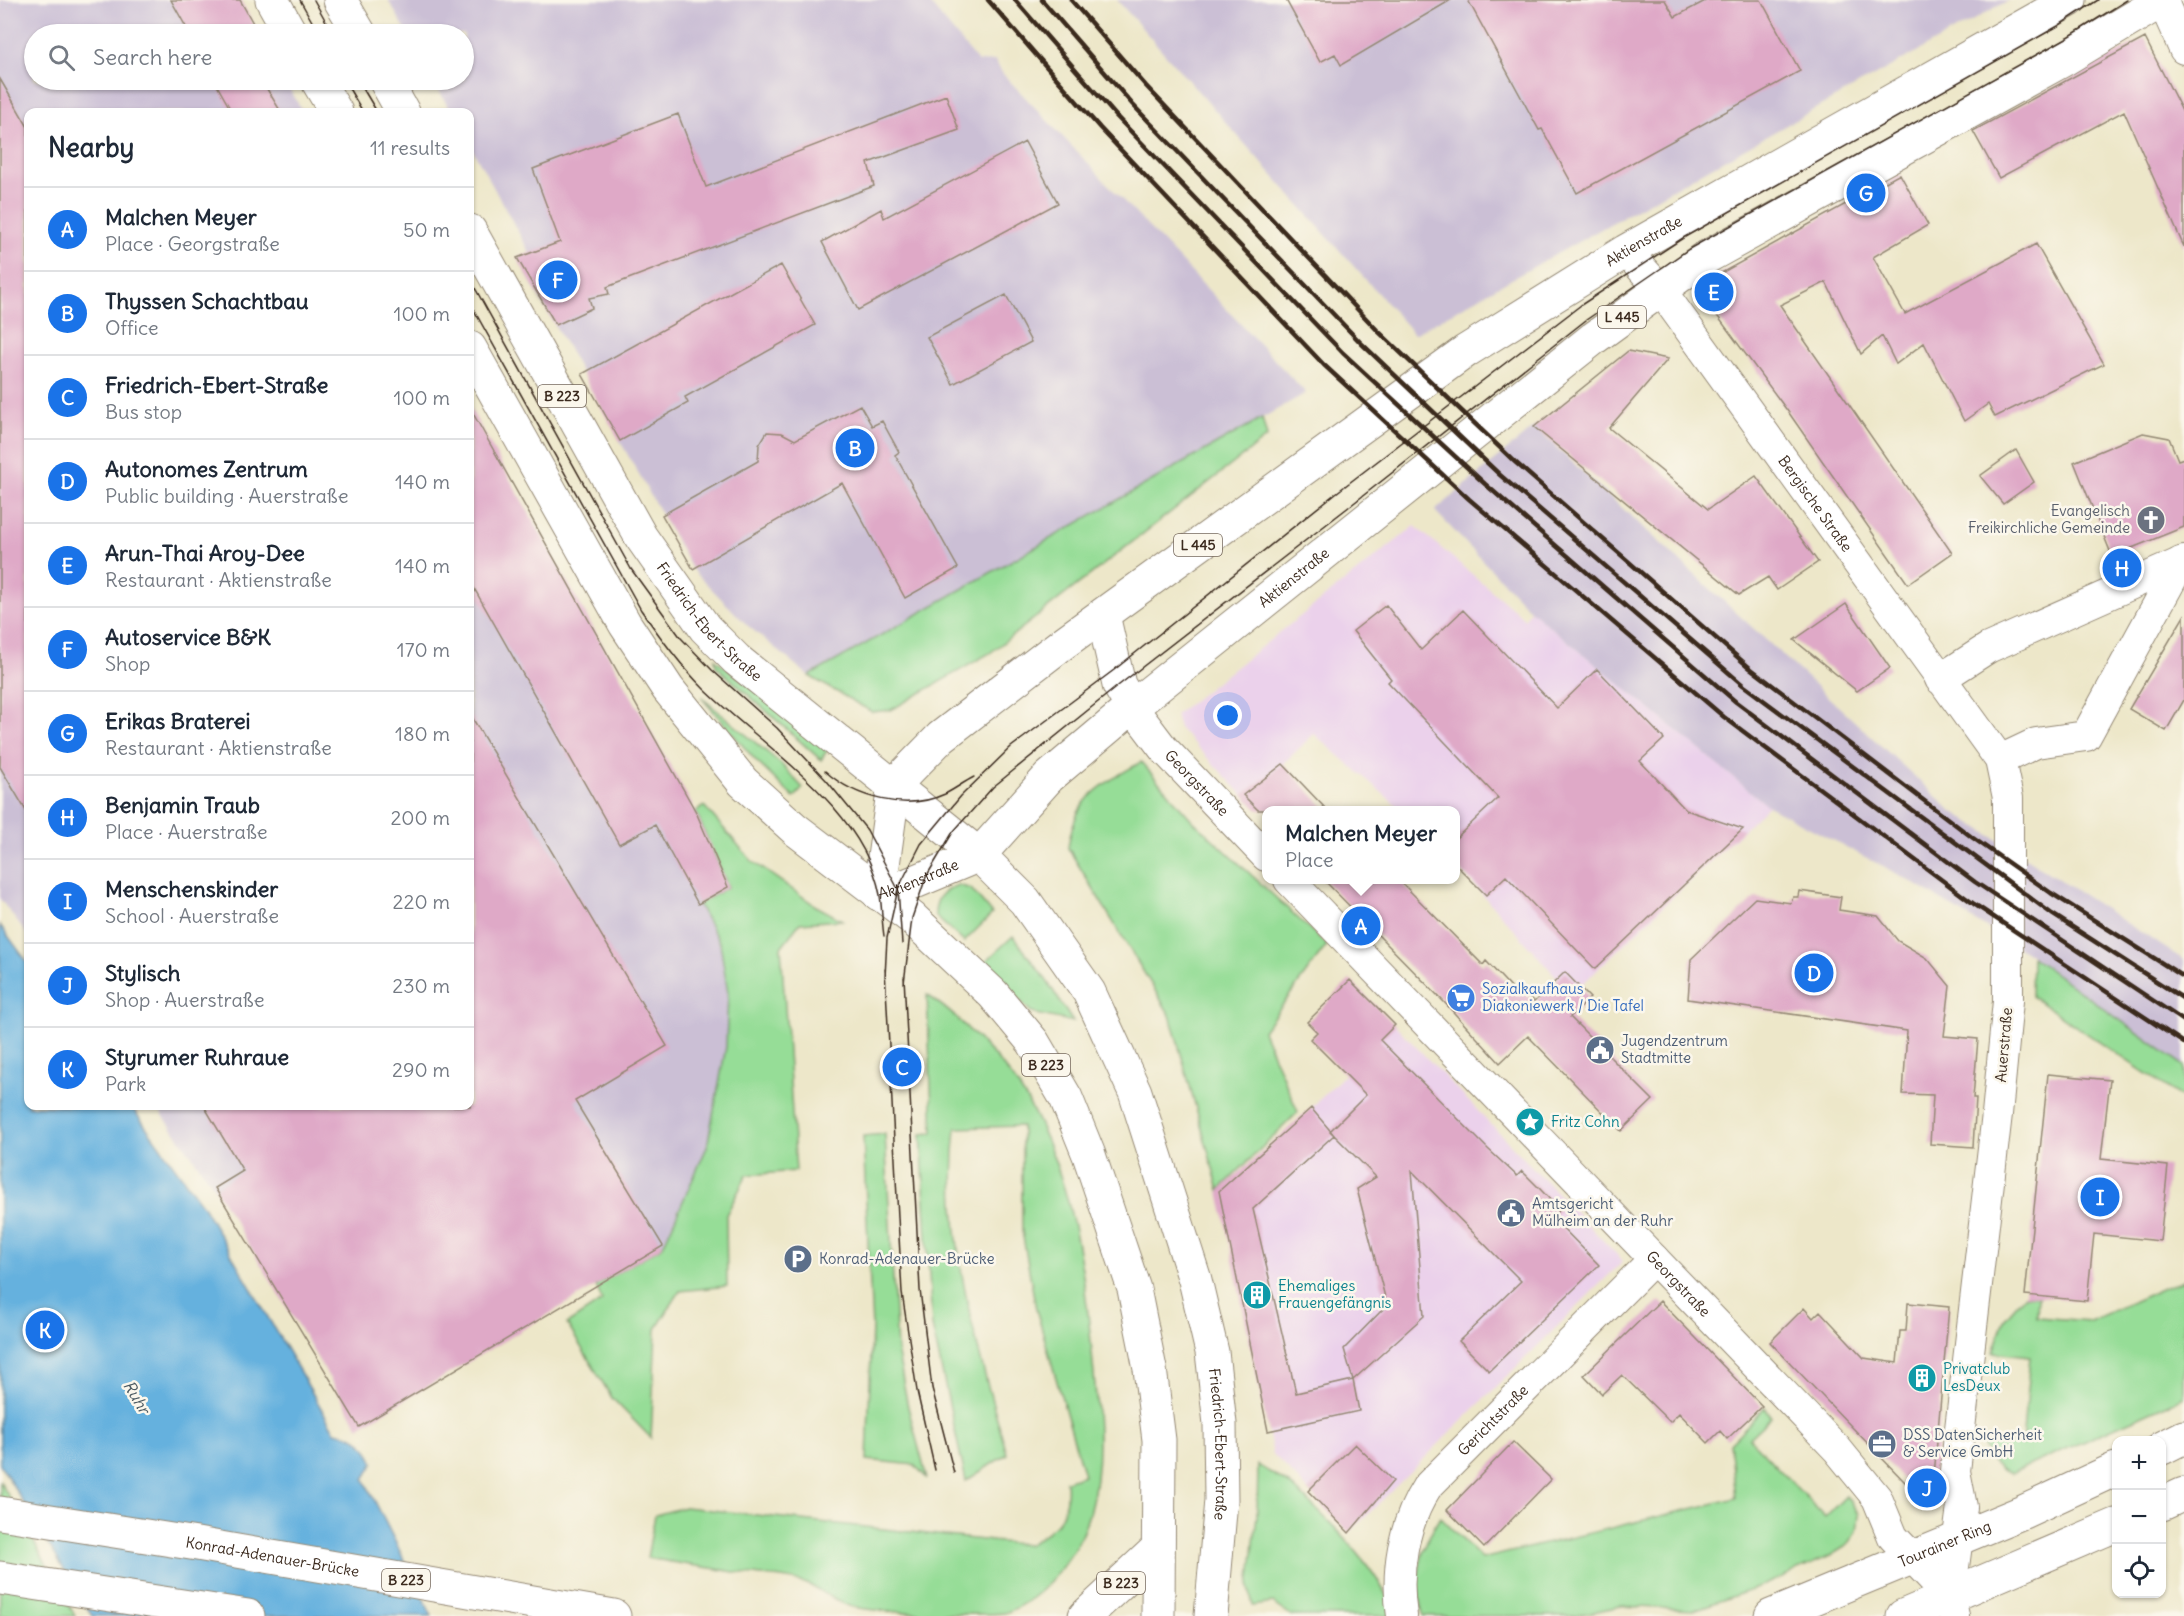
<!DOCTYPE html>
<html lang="en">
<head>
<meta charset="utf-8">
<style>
  body { margin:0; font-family:Delius,sans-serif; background:#f2f2f3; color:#1f2937 }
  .controls { position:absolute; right:18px; bottom:18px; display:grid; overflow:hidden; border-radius:12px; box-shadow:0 2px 4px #0004 }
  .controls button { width:54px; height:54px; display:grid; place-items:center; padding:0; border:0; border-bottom:2px solid #e0e1e3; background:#fff; color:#1f2937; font:30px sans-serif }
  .you { position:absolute; left:1228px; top:716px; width:21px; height:21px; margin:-15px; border:4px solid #fff; border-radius:50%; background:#1a73e8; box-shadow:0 0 0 9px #1a73e833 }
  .badge { display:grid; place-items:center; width:39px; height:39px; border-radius:50%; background:#1a73e8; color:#fff; font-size:20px; font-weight:700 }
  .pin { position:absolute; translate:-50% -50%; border:3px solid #fff; box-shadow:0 2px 6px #0006 }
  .popup { position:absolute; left:1262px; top:806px; width:198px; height:78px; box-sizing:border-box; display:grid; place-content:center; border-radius:12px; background:#fff; filter:drop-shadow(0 2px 4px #0005); font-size:20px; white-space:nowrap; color:#747a83 }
  .popup b { font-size:22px; color:#1f2937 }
  .popup::after { content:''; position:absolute; left:50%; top:100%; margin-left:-12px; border:12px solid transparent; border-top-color:#fff }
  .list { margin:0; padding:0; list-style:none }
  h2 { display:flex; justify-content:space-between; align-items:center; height:78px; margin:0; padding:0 24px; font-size:26px }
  h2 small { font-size:20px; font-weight:400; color:#747a83 }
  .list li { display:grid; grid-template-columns:39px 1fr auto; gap:18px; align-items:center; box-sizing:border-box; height:84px; padding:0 24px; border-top:2px solid #e0e1e3 }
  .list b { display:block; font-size:22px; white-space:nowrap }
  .list p { margin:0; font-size:20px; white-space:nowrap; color:#747a83 }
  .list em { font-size:20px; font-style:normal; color:#747a83 }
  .icon { flex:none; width:33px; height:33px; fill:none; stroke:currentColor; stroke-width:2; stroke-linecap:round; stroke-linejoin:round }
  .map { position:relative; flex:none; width:2184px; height:1616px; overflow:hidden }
  .search { position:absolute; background:#fff; box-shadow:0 2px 4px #0004; left:24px; top:24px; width:450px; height:66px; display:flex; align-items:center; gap:15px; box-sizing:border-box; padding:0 21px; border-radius:33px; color:#747a83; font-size:22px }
  .panel { position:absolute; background:#fff; box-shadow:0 2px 4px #0004; left:24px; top:108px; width:450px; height:1002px; border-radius:12px }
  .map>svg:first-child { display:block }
</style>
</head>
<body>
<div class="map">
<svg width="2184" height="1616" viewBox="0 0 2184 1616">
  <rect width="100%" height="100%" fill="#fbf7ec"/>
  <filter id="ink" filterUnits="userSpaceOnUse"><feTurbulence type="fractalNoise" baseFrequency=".0167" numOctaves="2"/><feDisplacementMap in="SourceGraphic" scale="12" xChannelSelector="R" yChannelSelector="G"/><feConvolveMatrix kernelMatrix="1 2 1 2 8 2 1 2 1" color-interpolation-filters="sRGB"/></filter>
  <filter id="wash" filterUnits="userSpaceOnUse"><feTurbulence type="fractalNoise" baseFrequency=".008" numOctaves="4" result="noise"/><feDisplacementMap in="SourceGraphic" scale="24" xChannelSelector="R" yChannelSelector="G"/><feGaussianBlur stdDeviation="1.35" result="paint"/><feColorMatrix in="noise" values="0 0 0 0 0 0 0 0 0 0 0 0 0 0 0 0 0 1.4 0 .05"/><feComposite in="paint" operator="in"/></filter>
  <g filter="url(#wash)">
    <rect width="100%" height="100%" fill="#ede7c9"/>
    <path fill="#ebd1eb" d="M1415,526L1525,619L1530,610L1768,806L1572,994L1456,865V810H1402L1314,734L1283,764L1243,795L1179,728L1175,715Z
      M1395,1025L1623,1261L1349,1533L1273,1454L1219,1191L1311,1108Z"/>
    <path fill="#cbbfd5" d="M0,0H240L259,34H34V80H284L303,112H28V936L0,899Z
      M388,0H927L978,62L995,61L1003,74L1306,393L809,676L747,625L692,569L517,258L530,253L470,145V112H451L433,80H464V34H408Z
      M1117,0H2009L1414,334Z
      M470,408L696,812L728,887L698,904L720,943L728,993L726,1047L707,1147L662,1246L359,1427L215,1188L156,1106H470Z
      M1534,427L1951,810L2184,960V1066L2026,952L1905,878L1768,806L1530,610L1435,511Z"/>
    <path fill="#96dd97" stroke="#68845a" stroke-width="1.5" d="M1262,418L1267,437L990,653L891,710L872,712L809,676Z
      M715,659L828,749L821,760L716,666Z
      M701,697L781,764L803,788L794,798L756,761Z
      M1141,762L1192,820L1327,945L1263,1031L1298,1112L1219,1190L1170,1015L1068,848C1075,796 1099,787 1141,762Z
      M704,806L752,861L816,906L842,920L800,923L781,947L796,1171L747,1175L726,1215L727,1286L680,1291L656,1329L651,1438L612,1398L567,1324L602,1301L596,1285L663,1246L707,1147L726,1047L728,993L720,943L698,904L728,887L696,812Z
      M958,885L971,889L992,914L964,942L935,916C935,898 941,892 958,885Z
      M1013,936L1047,981L1073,1022L1032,1013L984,963Z
      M2032,957L2184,1066V1099L2031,996Z
      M927,995C956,1013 1007,1066 1024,1095C1073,1178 1085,1271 1093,1364C1098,1414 1103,1465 1089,1514C1078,1554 1044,1598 1005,1613C982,1616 874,1613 849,1606C832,1600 818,1587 801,1582C786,1577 768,1577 753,1575C718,1569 682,1564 647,1558L655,1515L685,1507L1028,1545C1057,1526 1069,1519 1066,1481L1084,1475L1036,1309L1022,1231V1126L956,1128C943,1240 977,1347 1007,1454L966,1481L932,1326L921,1134L933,1133Z
      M885,1134L897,1349L908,1407L927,1479L915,1465L867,1460L872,1328L863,1136Z
      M2184,1279V1397L2012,1473C1994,1467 1987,1459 1983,1441L2022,1444L2030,1356L1993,1352L2005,1318L2025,1295L2038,1296L2037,1317L2090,1321Z
      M1765,1407L1771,1417L1749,1438L1825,1517L1846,1496L1859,1514L1857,1531L1848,1545L1830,1556L1757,1588L1694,1610L1621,1606L1574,1616H1424C1411,1582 1421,1546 1440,1517L1482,1559L1736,1498L1730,1443Z
      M1258,1465C1270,1473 1285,1480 1296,1490C1328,1519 1384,1574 1394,1616H1292L1273,1603L1253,1606L1249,1588L1257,1515Z
      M0,1481L75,1616H0Z"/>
    <path fill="#65b1de" stroke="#506e7e" stroke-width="1.5" d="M0,925L28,963V1106H131L203,1206L335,1432C359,1436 364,1442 374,1463L364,1479L432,1616H92L0,1464Z"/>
    <g id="blocks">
      <path fill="#dfa9c7" d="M171,0H240L259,34H190Z
        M1286,0H1451L1341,65L1335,54L1320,62Z
        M1468,0H1665L1675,17L1707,0H1761L1800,71L1577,193L1542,129L1539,130Z
        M2145,38L2184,115V247L2124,111L1999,178L1973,131Z
        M0,79L28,127V814L0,767Z
        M214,80H273L264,84L281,112H232Z
        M946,95L959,130L868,163L874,186L607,287L609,294L589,298L592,308L556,325L517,258L560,242L533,169L678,114L706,187Z
        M1025,142L1058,203L858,310L822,242L881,209L884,218Z
        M1900,174L1928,225L1873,257L1905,314L2036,244L2104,364L1995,417L1988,404L1964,421L1924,343L1896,364L1882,336L1861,354L1826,282L1780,305L1952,553L1908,584L1789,413L1696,287Z
        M781,265L815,325L685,397L688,403L620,441L582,374Z
        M1006,295L1031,342L953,384L927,337Z
        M1628,351L1668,359L1609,428L1708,509L1756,476L1818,562L1777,590L1768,577L1739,595L1534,427Z
        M860,405L872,426L882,421L899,452L895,455L958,568L905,598L842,483L693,569L662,515L758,461L759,445L767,432L782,433L795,440Z
        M470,408L696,812L728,887L698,904L655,825L619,844L470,581Z
        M2143,433L2169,438L2178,460L2184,458V527L2112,556L2074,462Z
        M2016,450L2034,482L2003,504L1980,476Z
        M1846,604L1890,668L1857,691L1794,640Z
        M1386,605L1421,650L1463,610L1557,708L1597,669L1664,739L1640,761L1686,810L1743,829L1595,969L1506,876L1486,895L1455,864V839L1498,798L1388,682L1391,679L1353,631Z
        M2184,616V700L2166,731L2129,709Z
        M470,714L667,1046L575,1101L663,1246L359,1427L215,1188L243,1171L204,1106H470Z
        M1283,764L1327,810H1258L1243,795Z
        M1323,879H1398L1483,965L1486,961L1518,995L1523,991L1534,1002L1565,972L1590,998L1570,1017L1653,1100L1621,1131L1528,1036L1500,1063L1444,1002Z
        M1799,891L1841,897L1839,910L1878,916L1898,941L1927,958L1950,986L1944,1036L1978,1039L1973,1098H1976L1973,1147L1930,1144L1933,1095L1903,1094L1907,1031L1688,999L1691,959L1755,898L1791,903L1793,897H1798Z
        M1350,980L1395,1025L1380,1040L1488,1149L1517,1176L1522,1171L1540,1189L1560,1210L1552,1217L1599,1265L1489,1371L1459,1341L1521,1281L1412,1171L1424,1316L1353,1380L1344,1349L1387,1305L1357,1189L1376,1177L1330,1131L1366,1095L1310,1039L1317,1032L1307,1022Z
        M2048,1074L2110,1080L2101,1159L2168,1166L2160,1241L2094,1234L2087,1301L2025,1295Z
        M1311,1108L1334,1135L1253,1209L1296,1393L1353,1380L1359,1411L1268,1431L1219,1191Z
        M1660,1301L1762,1406L1727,1439L1720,1431L1708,1443L1679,1413L1670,1422L1622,1375L1602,1394L1584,1375Z
        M1908,1303L1949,1307L1931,1509L1770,1342L1804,1308L1813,1318L1820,1311L1864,1358L1897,1363L1900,1331H1906Z
        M1513,1442L1551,1479L1484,1548L1447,1510Z
        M1355,1444L1393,1481L1349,1533L1308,1491Z"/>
    </g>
  </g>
  <g filter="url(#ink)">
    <use href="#blocks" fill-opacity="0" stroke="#948874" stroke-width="1.5"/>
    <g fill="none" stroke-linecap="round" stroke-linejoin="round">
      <g stroke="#948874" stroke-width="32">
        <g id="minor">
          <path d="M2162,0L2184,49"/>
          <path id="s1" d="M1626,251L1660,289L2000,760L2008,798V1001L1997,1114L1955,1471L1962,1507L1950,1597L1954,1616"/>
          <path d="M1940,679L1988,648L2184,561"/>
          <path id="s2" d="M1132,707L1163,748L1266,856"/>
          <path d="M2000,760L2036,743L2086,736L2181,562"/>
          <path id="s3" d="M1289,880L1837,1449L1877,1498L1893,1537L1950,1597"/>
          <path id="s4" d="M1402,1616C1395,1571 1403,1525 1427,1487L1654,1259"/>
        </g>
      </g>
      <g stroke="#948874" stroke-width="35">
        <g id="secondary">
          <path d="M2162,1448L2184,1437"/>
          <path d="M2162,1504L2184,1494"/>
          <path id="s5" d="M1771,1616L2023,1512L2116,1469"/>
          <path d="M1903,1616L2116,1525"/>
        </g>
      </g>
      <g stroke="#948874" stroke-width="35">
        <g id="primary">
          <path d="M272,0L291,34"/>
          <path d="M340,0L360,34"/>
          <path d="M317,80L336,112"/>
          <path d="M385,80L403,112"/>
          <path id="s6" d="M470,231L641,537L705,628L737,660L979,855L1025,901L1089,992L1135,1092L1195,1280L1212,1352L1220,1424L1221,1500L1211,1616"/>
          <path d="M470,348L625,624L668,689L743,782L795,829L912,918L993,994L1033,1042L1066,1098L1089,1155L1134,1289L1150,1369L1159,1440L1158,1616"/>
          <path d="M1103,615L1119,685L1132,707"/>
          <path id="s7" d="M879,894L898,889L979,855L1049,777L1132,707L1594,338L1703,259L2063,60L2163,0"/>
          <path id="s8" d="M879,894L894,785L941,737L1062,644L1466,351L1626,251L2070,0"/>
          <path id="s9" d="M0,1513L197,1544L614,1616"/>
          <path d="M0,1578L248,1616"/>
          <path d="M1085,1616L1156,1550"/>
        </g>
      </g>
      <use href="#minor" stroke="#fff" stroke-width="30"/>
      <use href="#secondary" stroke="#fff" stroke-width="33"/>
      <use href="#primary" stroke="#fff" stroke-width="33"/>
      <path stroke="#3b2a1e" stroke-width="1.5" d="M300,0L319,34
        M314,0L333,34
        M344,80L363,112
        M358,80L377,112
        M470,279L631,569L681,638L712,670L777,728L827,781L867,830L898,889L902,944
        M470,303L641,610C661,638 680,665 704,689C764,748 863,806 880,895C882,909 882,923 884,936
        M825,771C855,798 906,812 945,794C955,789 964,782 974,777
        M885,969L902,1293L917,1391L935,1470
        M885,977L887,938L898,889L921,844L961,796L1011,747L1114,670L1336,493L1581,305L1683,238L2058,26L2098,0
        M904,977L920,1290L932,1388L954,1473
        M904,983L912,918L926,877L953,832L993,787L1119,685L1350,506L1586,320L1689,249L2070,36L2127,0"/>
      <path stroke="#3b2a1e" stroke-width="4.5" d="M988,0L1100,128L1324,365L1469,499L1724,717L1974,904L2184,1043
        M1015,0L1117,117L1343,353L1485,484L1736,702L1975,882L2184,1021
        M1042,0L1133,105L1361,343L1500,475L1743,685L2052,914L2184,999
        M1071,0L1146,86L1378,331L1515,462L1750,668L1973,838L2051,893L2184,977"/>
    </g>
  </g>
  <defs>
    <g id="church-disc" transform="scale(1.5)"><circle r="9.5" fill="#6b7280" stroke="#fbf7ec"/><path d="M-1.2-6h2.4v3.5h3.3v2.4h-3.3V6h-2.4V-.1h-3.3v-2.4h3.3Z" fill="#fff"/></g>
    <g id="supermarket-disc" transform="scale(1.5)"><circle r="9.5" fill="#3f7fe0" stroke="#fbf7ec"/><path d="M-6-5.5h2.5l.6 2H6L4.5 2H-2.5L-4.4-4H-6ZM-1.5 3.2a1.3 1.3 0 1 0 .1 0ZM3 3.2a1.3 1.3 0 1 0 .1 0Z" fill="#fff"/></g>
    <g id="civic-disc" transform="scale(1.5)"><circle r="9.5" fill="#5c6f8a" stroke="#fbf7ec"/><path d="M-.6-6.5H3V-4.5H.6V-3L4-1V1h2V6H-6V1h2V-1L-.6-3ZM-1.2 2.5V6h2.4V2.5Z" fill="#fff"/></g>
    <g id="sight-disc" transform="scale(1.5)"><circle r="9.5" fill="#0f9aa8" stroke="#fbf7ec"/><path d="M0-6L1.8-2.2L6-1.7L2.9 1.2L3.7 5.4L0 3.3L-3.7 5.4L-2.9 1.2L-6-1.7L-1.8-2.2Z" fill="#fff"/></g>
    <g id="parking-disc" transform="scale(1.5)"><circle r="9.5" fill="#5c6f8a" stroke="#fbf7ec"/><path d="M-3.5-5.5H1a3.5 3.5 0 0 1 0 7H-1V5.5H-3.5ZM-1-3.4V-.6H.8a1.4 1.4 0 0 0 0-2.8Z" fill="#fff"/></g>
    <g id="building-disc" transform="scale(1.5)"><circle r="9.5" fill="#0f9aa8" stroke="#fbf7ec"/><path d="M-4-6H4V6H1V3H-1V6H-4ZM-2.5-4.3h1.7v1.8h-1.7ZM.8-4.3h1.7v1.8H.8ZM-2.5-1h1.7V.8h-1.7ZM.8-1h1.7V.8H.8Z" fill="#fff"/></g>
    <g id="office-disc" transform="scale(1.5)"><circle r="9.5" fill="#5c6f8a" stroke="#fbf7ec"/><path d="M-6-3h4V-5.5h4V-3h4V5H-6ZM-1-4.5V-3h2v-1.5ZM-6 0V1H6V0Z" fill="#fff"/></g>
  </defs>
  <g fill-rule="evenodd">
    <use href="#church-disc" x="2151" y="520"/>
    <use href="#supermarket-disc" x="1461" y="998"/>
    <use href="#civic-disc" x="1600" y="1050"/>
    <use href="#sight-disc" x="1530" y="1122"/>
    <use href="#civic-disc" x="1511" y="1213"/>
    <use href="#parking-disc" x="798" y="1259"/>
    <use href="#building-disc" x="1257" y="1295"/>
    <use href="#building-disc" x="1922" y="1378"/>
    <use href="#office-disc" x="1882" y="1444"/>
  </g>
  <g text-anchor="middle" stroke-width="5" stroke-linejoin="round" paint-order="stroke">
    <g fill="#fbf7ec" stroke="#75685c" stroke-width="1.5">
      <rect x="1598" y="306" width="48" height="22" rx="4.5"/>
      <rect x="538" y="385" width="48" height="22" rx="4.5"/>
      <rect x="1174" y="534" width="48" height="22" rx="4.5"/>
      <rect x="1022" y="1054" width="48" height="22" rx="4.5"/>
      <rect x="382" y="1569" width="48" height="22" rx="4.5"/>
      <rect x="1097" y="1572" width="48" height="22" rx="4.5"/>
    </g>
    <g font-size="14" font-weight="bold" fill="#3b2a1e">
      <text x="1622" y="322">L 445</text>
      <text x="562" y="401">B 223</text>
      <text x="1198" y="550">L 445</text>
      <text x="1046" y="1070">B 223</text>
      <text x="406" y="1585">B 223</text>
      <text x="1121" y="1588">B 223</text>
    </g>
    <g font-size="15" fill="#3b2a1e" stroke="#fbf7ec">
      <text dy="5" stroke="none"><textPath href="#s8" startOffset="1038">Aktienstraße</textPath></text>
      <text dy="5" stroke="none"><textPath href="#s1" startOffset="316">Bergische Straße</textPath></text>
      <text dy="5" stroke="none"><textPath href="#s7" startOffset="528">Aktienstraße</textPath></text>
      <text dy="5" stroke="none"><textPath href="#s6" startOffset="460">Friedrich-Ebert-Straße</textPath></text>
      <text dy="5" stroke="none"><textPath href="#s2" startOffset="100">Georgstraße</textPath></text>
      <text dy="5" stroke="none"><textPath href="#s7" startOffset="42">Aktienstraße</textPath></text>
      <text transform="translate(2004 1045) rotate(-85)" y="5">Auerstraße</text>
      <text dy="5" stroke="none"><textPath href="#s3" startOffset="561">Georgstraße</textPath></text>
      <text dy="5" stroke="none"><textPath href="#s4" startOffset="228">Gerichtstraße</textPath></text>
      <text dy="5" stroke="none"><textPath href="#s6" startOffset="1468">Friedrich-Ebert-Straße</textPath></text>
      <text dy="5" stroke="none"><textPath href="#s5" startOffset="188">Tourainer Ring</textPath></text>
      <text dy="5" stroke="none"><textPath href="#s9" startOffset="276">Konrad-Adenauer-Brücke</textPath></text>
    </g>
    <g font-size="15" fill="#5b616d" stroke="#fbf7ec" text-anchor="end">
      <text x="2130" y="516">Evangelisch<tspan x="2130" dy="17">Freikirchliche Gemeinde</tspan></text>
    </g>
    <g font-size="15" fill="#366cbe" stroke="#fbf7ec" text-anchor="start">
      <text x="1482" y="994">Sozialkaufhaus<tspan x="1482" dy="17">Diakoniewerk / Die Tafel</tspan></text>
    </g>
    <g font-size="15" fill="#4e5e75" stroke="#fbf7ec" text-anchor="start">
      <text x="1621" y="1046">Jugendzentrum<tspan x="1621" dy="17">Stadtmitte</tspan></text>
      <text x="1532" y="1209">Amtsgericht<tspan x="1532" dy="17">Mülheim an der Ruhr</tspan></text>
      <text x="819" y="1264">Konrad-Adenauer-Brücke</text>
      <text x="1903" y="1440">DSS DatenSicherheit<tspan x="1903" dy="17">&amp; Service GmbH</tspan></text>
    </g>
    <g font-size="15" fill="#0d838f" stroke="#fbf7ec" text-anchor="start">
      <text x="1551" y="1127">Fritz Cohn</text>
      <text x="1278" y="1291">Ehemaliges<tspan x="1278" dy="17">Frauengefängnis</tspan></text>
      <text x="1943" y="1374">Privatclub<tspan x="1943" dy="17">LesDeux</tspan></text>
    </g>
    <g font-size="16" font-style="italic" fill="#4a5961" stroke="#fbf7ec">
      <text transform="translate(137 1397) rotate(59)" y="6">Ruhr</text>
    </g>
  </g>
</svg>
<div class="controls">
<button>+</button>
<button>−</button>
<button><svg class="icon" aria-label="locate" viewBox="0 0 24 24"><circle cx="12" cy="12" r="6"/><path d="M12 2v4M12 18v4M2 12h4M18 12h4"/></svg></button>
</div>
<div class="you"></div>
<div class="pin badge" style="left:1361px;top:926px">A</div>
<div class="popup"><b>Malchen Meyer</b>Place</div>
<div class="pin badge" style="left:855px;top:448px">B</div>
<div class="pin badge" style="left:902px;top:1067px">C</div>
<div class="pin badge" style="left:1814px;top:973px">D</div>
<div class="pin badge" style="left:1714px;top:292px">E</div>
<div class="pin badge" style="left:558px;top:280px">F</div>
<div class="pin badge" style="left:1866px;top:193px">G</div>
<div class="pin badge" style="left:2122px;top:568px">H</div>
<div class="pin badge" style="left:2100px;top:1197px">I</div>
<div class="pin badge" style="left:1927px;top:1488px">J</div>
<div class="pin badge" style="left:45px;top:1330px">K</div>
<div class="search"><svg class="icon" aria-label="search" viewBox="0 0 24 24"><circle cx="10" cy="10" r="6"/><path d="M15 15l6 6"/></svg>Search here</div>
<section class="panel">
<h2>Nearby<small>11 results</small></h2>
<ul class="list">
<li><span class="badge">A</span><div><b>Malchen Meyer</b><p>Place · Georgstraße</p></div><em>50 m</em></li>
<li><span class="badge">B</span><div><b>Thyssen Schachtbau</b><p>Office</p></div><em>100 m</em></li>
<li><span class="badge">C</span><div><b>Friedrich-Ebert-Straße</b><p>Bus stop</p></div><em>100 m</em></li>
<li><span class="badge">D</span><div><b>Autonomes Zentrum</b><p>Public building · Auerstraße</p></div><em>140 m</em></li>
<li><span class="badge">E</span><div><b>Arun-Thai Aroy-Dee</b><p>Restaurant · Aktienstraße</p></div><em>140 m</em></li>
<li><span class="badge">F</span><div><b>Autoservice B&amp;K</b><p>Shop</p></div><em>170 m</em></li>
<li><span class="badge">G</span><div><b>Erikas Braterei</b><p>Restaurant · Aktienstraße</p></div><em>180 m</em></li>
<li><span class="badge">H</span><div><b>Benjamin Traub</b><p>Place · Auerstraße</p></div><em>200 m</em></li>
<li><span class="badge">I</span><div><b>Menschenskinder</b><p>School · Auerstraße</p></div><em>220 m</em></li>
<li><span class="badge">J</span><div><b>Stylisch</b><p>Shop · Auerstraße</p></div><em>230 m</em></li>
<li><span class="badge">K</span><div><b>Styrumer Ruhraue</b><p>Park</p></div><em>290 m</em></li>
</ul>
</section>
</div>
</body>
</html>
